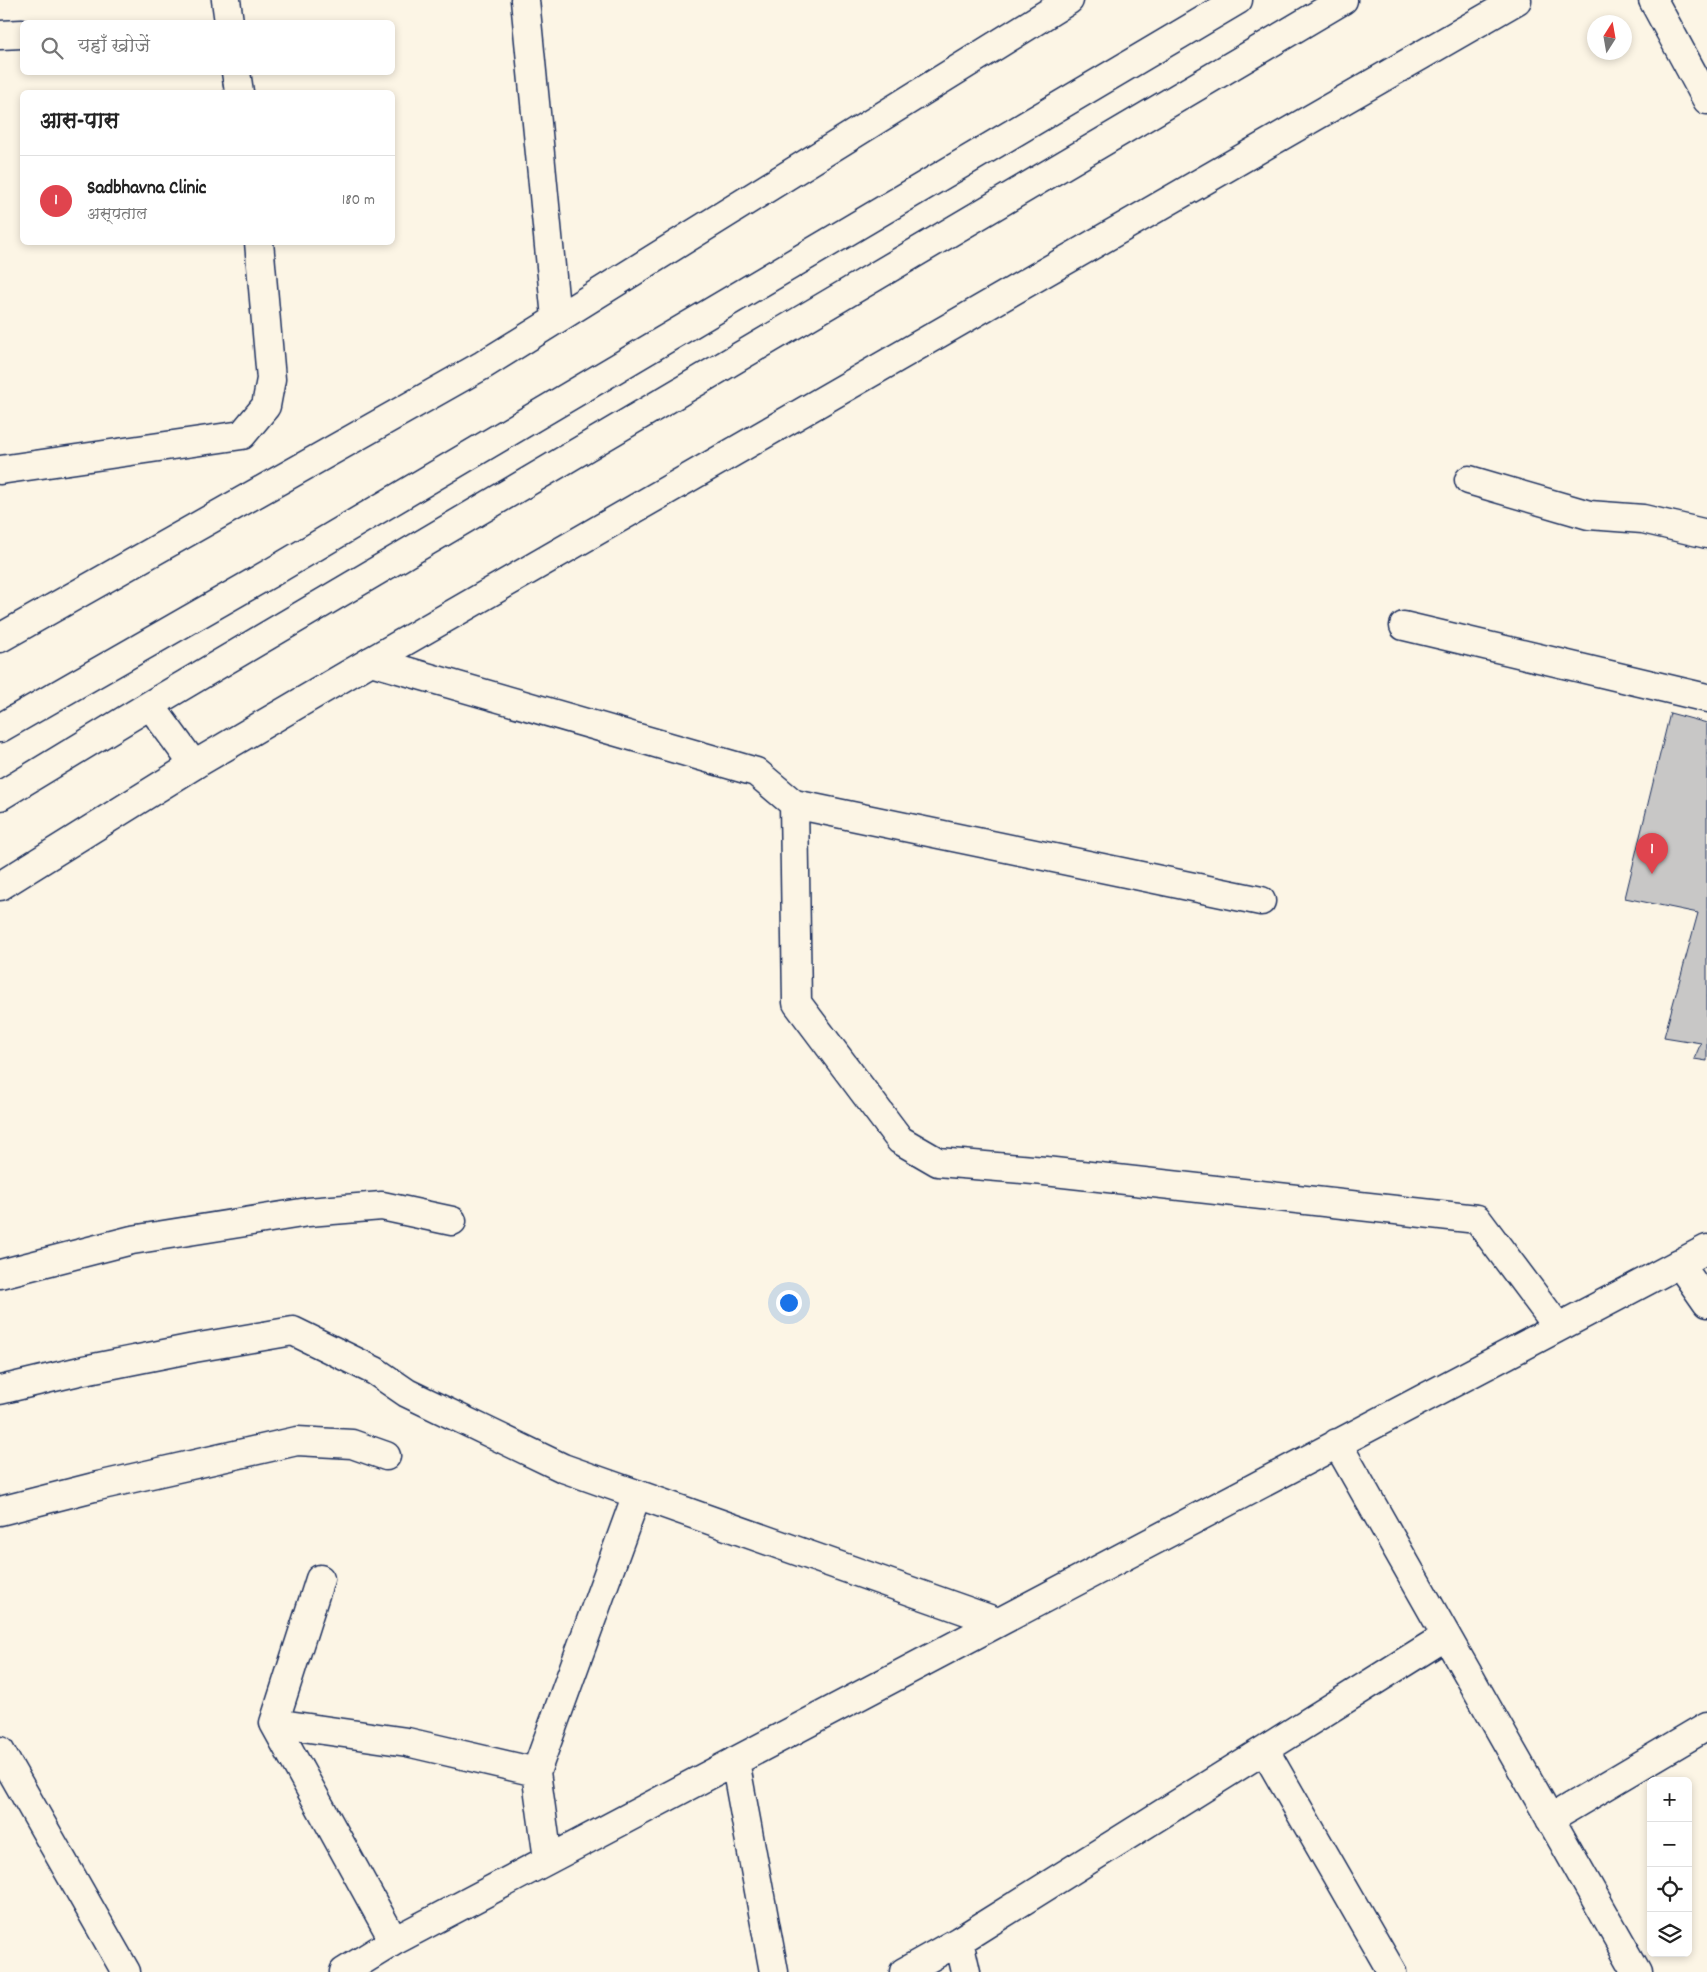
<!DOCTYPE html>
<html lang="hi">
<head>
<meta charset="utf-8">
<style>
  body { margin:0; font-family:Dekko,"Playpen Sans Deva",sans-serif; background:#f6f6f6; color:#222 }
  .controls { position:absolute; right:15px; bottom:15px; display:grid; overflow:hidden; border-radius:8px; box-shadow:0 2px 8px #0003 }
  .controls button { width:45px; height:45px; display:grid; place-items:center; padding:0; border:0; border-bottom:1px solid #e0e0e0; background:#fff; color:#222; font:25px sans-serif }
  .compass { position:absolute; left:1587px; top:15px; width:45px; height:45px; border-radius:50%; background:#fff; box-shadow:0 2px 8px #0003; rotate:11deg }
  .you { position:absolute; left:788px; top:1302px; width:18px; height:18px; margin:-12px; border:4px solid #fff; border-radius:50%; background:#1a73e8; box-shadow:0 0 0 8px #1a73e833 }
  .badge { display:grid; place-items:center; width:32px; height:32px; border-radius:50%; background:#0b8043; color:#fff; font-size:16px; font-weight:700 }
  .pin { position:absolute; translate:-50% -41px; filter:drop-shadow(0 1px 2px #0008) }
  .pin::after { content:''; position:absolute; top:26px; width:18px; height:15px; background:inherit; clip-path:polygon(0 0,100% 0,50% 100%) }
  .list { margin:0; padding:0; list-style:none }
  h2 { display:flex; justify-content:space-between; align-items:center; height:65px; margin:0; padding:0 20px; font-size:21px }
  h2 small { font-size:16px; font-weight:400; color:#767676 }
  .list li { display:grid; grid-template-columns:32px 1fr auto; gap:15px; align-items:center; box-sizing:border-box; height:90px; padding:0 20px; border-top:1px solid #e0e0e0 }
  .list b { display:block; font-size:19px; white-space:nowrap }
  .list p { margin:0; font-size:16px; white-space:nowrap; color:#767676 }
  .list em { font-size:16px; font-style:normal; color:#767676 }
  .icon { flex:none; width:28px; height:28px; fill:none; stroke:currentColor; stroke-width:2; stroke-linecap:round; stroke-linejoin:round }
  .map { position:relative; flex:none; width:1707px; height:1972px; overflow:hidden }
  .search { position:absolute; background:#fff; box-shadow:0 2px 8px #0003; left:20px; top:20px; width:375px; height:55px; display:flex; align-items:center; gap:12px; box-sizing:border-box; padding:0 18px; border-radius:8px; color:#767676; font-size:19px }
  .panel { position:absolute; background:#fff; box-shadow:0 2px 8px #0003; left:20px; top:90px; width:375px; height:155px; border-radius:8px }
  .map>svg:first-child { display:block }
</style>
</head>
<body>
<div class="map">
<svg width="1707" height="1972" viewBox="0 0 1707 1972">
  <rect width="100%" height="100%" fill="#fcf5e5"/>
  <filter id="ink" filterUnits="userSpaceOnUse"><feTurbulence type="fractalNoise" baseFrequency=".02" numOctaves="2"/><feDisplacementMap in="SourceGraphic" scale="10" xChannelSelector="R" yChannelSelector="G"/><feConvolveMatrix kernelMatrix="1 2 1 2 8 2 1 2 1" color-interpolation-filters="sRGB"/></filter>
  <g filter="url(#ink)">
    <path fill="#c8c7c6" stroke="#1b2f5e" d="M1670,713L1707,723V1061L1694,1059L1701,1043L1664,1037L1698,913L1625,898Z"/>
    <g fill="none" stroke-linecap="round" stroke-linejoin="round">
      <g stroke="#1b2f5e" stroke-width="31">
        <path id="minor" d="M226,0L229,22
          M1653,0L1707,100
          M0,35L22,34
          M236,72L239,92
          M0,470L242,435L266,406L271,379L259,242
          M1469,480L1589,515L1643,519L1707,534
          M1404,626L1707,698
          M371,661L756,772L794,804L1261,901
          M794,804L797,1003L900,1140L938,1162L1045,1171L1477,1219L1558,1327
          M1679,1263L1707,1303
          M0,1274L132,1240L308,1212L382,1206L452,1221
          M0,1390L84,1370L194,1348L293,1331L375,1371L407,1393L563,1468L998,1622
          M1337,1443L1637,1972
          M0,1511L98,1486L297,1441L352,1444L386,1456
          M274,1723L320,1579
          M0,1751L126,1972
          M1265,1751L1392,1972
          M735,1761L774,1972
          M1550,1819L1707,1726
          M548,1859L536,1772L637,1494
          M394,1941L274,1723L407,1742L536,1772
          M959,1941L966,1972
          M344,1972L394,1941L1707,1249
          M904,1972L959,1941L1446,1636"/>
      </g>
      <g stroke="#1b2f5e" stroke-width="31">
        <path id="secondary" d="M525,0L556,318
          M0,638L483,365L1069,0
          M0,886L194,765L371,661L1517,0"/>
      </g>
      <g stroke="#1b2f5e" stroke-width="31">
        <path id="trunk" d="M150,705L194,765
          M0,728L274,571L1238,0
          M0,796L150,705L1343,0"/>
      </g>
      <use href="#minor" stroke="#fcf5e5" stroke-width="28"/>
      <use href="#secondary" stroke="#fcf5e5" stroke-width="28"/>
      <use href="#trunk" stroke="#fcf5e5" stroke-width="28"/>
    </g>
  </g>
</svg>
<div class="controls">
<button>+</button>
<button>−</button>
<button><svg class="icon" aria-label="locate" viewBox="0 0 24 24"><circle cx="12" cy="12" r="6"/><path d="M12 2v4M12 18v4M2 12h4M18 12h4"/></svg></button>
<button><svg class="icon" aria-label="layers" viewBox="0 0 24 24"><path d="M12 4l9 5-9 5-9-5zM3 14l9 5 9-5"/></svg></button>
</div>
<svg class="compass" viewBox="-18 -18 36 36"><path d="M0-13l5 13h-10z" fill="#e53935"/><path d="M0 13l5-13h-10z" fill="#767676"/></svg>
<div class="you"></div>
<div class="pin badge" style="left:1652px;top:874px;background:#e0444e">1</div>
<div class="search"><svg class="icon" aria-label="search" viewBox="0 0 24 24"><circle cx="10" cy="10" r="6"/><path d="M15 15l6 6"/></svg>यहाँ खोजें</div>
<section class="panel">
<h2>आस-पास<small></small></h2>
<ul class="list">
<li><span class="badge" style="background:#e0444e">1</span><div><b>Sadbhavna Clinic</b><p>अस्पताल</p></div><em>180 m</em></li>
</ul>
</section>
</div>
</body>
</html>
